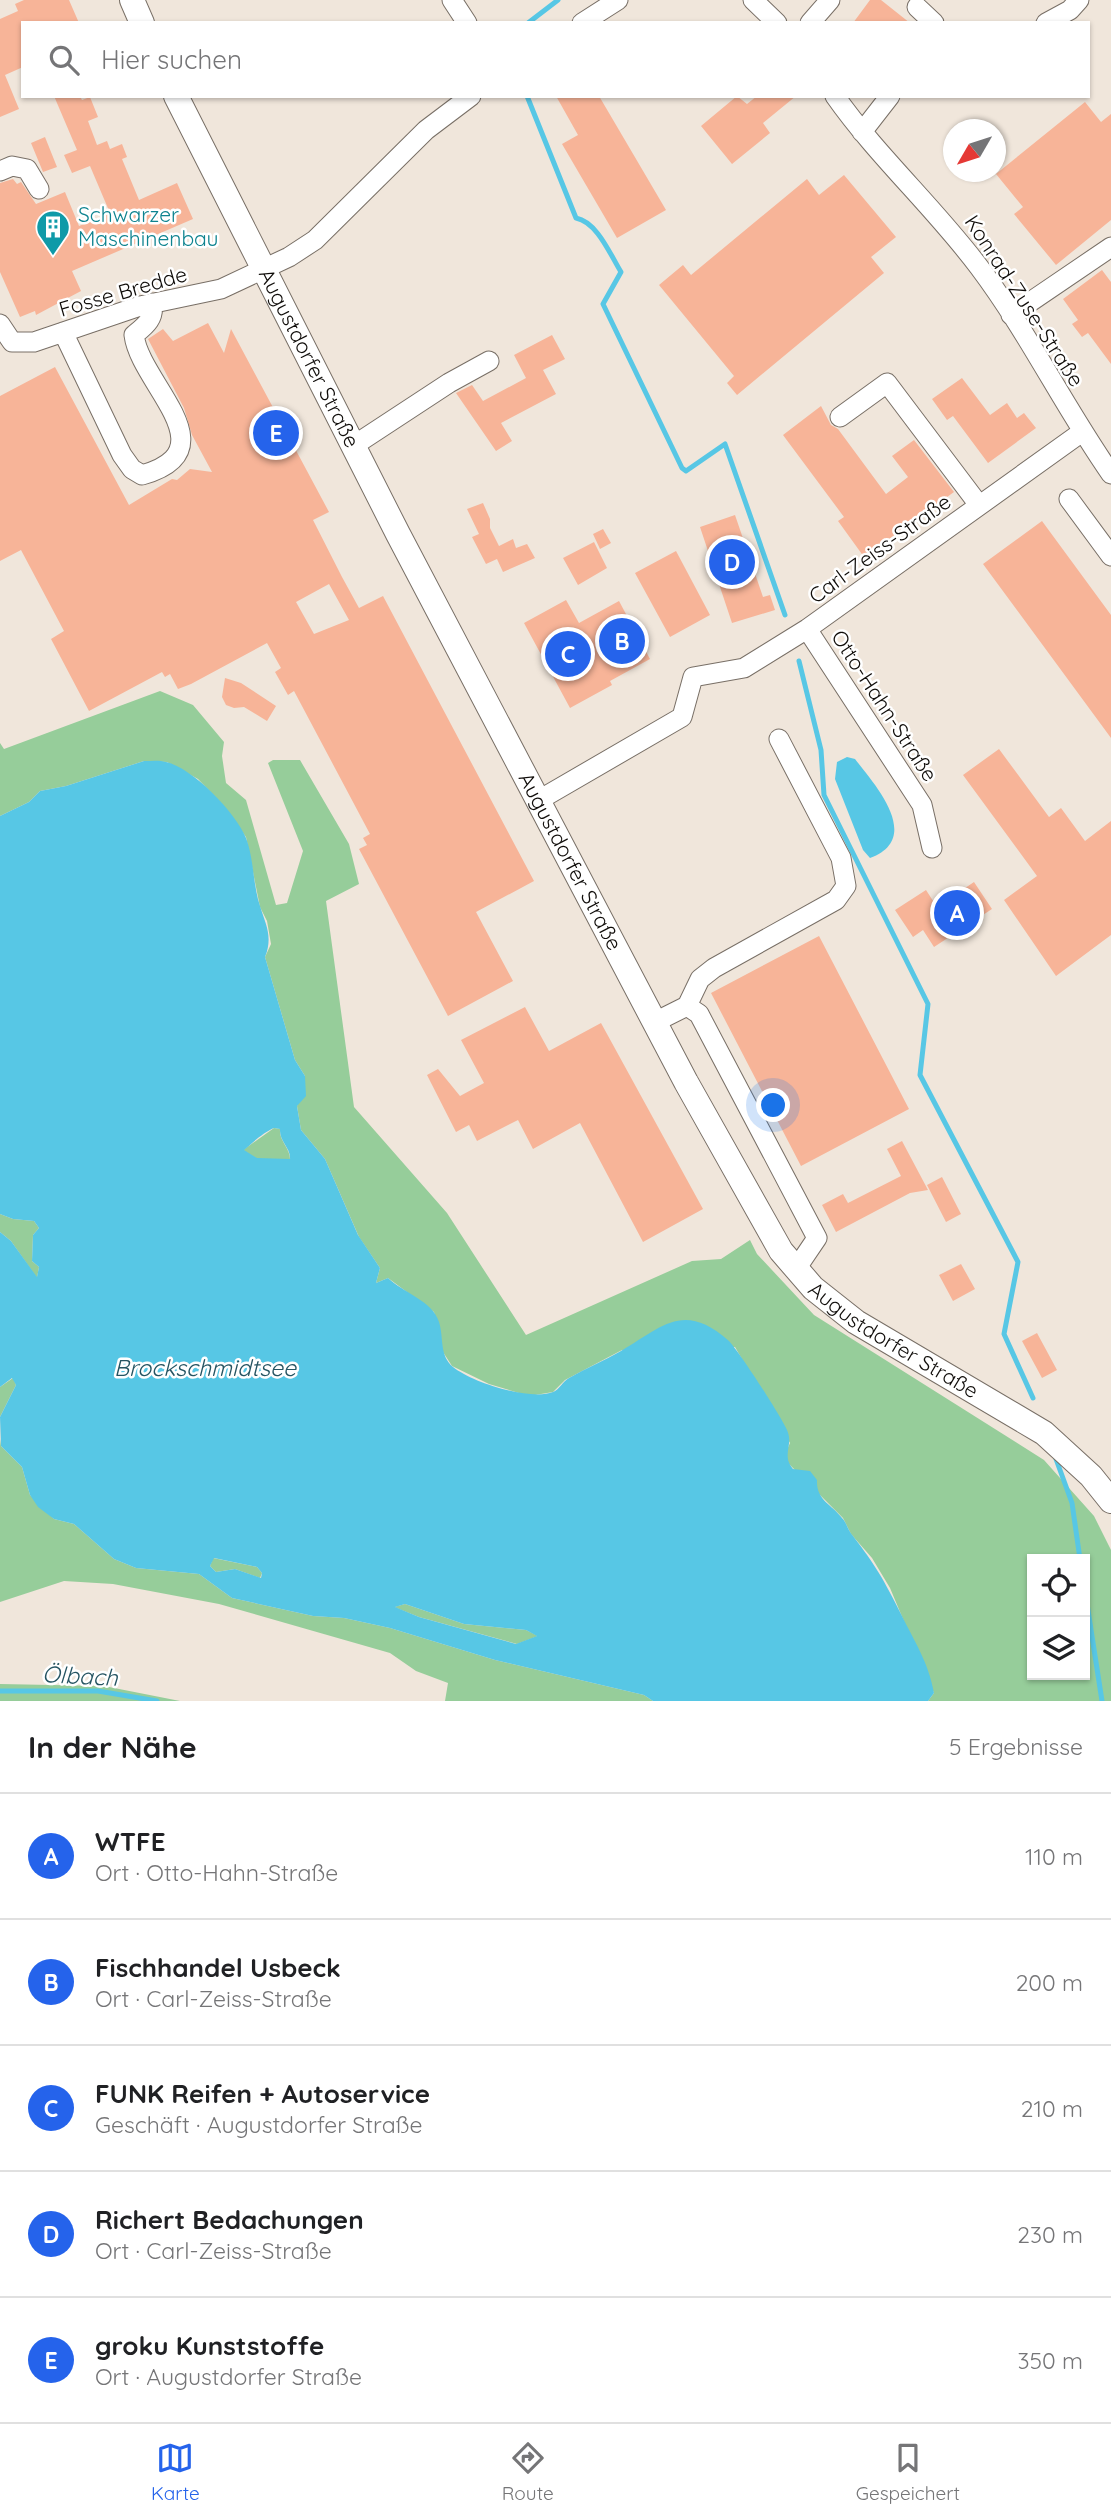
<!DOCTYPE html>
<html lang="de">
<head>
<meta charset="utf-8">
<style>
  body { margin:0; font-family:Quicksand,sans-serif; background:#f6f6f6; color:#202124 }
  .controls { position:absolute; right:21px; bottom:21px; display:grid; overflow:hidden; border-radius:0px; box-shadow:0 2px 5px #0004 }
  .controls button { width:63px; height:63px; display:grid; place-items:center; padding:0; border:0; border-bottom:2px solid #e0e0e0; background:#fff; color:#202124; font:35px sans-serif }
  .compass { position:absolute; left:943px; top:119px; width:63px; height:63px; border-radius:50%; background:#fff; box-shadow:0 2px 5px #0004; rotate:231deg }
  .you { position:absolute; left:774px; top:1106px; width:24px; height:24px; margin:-18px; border:5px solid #fff; border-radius:50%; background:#1a73e8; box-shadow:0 0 0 10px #1a73e833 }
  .badge { display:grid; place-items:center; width:46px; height:46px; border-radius:50%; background:#2563eb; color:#fff; font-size:23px; font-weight:700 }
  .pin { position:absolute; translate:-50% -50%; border:4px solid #fff; box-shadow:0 2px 7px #0006 }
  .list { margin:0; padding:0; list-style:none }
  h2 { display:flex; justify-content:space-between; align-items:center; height:91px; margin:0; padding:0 28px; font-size:30px }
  h2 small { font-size:23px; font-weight:400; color:#757577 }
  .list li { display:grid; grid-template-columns:46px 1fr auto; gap:21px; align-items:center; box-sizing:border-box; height:126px; padding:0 28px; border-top:2px solid #e0e0e0 }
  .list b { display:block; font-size:26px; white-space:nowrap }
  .list p { margin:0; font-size:23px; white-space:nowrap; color:#757577 }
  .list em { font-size:23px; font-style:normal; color:#757577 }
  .icon { flex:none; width:38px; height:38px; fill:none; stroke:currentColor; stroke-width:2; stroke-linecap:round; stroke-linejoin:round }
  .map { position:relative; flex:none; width:1111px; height:1701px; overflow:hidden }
  .search { position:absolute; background:#fff; box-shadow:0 2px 5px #0004; left:21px; right:21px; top:21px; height:77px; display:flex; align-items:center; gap:18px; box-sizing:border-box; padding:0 24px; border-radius:0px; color:#757577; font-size:26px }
  .sheet { height:721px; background:#fff }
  nav { display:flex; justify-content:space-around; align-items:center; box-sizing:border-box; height:98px; border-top:2px solid #e0e0e0; background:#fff; font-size:19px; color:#757577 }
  nav a { display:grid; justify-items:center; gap:4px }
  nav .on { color:#2563eb }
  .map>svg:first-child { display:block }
</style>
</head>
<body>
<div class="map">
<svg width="1111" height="1701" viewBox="0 0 1111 1701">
  <rect width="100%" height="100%" fill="#f0e6db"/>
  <path fill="#96cd9a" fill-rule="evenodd" d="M160,691L193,705L224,742L222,756L226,783L246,800L276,905L287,903L303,851L268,763L273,760H300L349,844L359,884L326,901L354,1107L447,1213L526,1335L692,1261L721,1259L750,1240L757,1254L814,1315L1044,1460L1094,1516L1111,1550V1701H928L934,1693L890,1588L872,1558L851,1534L843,1518L787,1462L785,1454L790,1443L735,1347L622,1350L565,1380L553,1392L529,1396L489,1384L452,1366L443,1352L434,1312L388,1278L376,1283L380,1268L359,1237L325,1159L301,1130L297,1106L305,1076L295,1060L265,957L271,944L267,921L260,907L246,837L222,804L198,779L167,762L144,761L66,786L40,791L29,802L0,816V743L4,749ZM1032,1559H1085V1675H1032Z
    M274,1128L280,1129C279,1141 290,1148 290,1159H257L243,1150Z
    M0,1214L13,1219L34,1221L39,1228L33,1235L32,1261L39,1267L37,1278L11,1241L0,1232Z
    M13,1378L16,1385L0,1417V1387Z
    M0,1439L1,1446L22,1467L30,1495L54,1519L74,1524L114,1559L136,1568L199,1574L232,1598L313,1616L344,1618L390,1628L495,1660L644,1695L653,1701H445L448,1683L416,1671L390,1653L219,1604L113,1584L64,1581L0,1602Z
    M213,1558L257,1567L262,1573L260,1578L235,1569L216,1572L210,1566Z
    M405,1604L464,1624L526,1630L538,1636L517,1644L419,1617L394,1607Z
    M0,1684L104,1686L180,1701H0Z"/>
  <path fill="#57c7e5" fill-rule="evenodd" d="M847,757L855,759C876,786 923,838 870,858L863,850L835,779L837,762Z
    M144,761C151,761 160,760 166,762C193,768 236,813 246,838C254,859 253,885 260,906C266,925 273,937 265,957L295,1060L305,1076L306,1096L297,1106L301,1130L325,1159L358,1235L380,1268L376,1283L388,1278C402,1292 433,1301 439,1322C444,1338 439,1355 453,1367C473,1383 531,1401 553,1392C559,1390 563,1381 569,1378C586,1368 604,1361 621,1351C663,1326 684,1301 729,1341C738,1350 781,1416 787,1430C794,1445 781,1455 793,1469L810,1471L817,1480C816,1500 831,1504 842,1518C847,1523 848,1531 853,1536C876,1566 884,1580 901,1614C915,1643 928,1661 934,1693L928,1701H653L644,1695L495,1660L390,1628L344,1618L313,1616L232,1598L199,1574L136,1568L114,1559L74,1524L54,1519L38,1507L30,1495L22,1467L1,1446L0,1417L16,1385L12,1378L0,1387V1232L11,1241L37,1277L39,1267L32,1261L33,1235L39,1228L34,1221L13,1219L0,1214V816L29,802L40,791L66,786ZM274,1128L280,1129C279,1141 291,1148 290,1159L257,1158L244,1150C252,1143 264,1132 274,1128ZM214,1558L257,1567L262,1573L261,1578L235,1569L216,1572L210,1566ZM405,1604L464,1624L526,1630L537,1636L516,1644L419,1617L395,1607Z"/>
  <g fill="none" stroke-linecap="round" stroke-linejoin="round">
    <path stroke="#57c7e5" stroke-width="5" d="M528,23L558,0
      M527,96L576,218C597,222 610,254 621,272L603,304L682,468L686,471L725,444L785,615
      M799,661L821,750L824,795L928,1004L920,1075L1018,1262L1004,1334L1033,1398
      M1056,1459L1072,1503L1080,1559
      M1085,1591L1102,1701
      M0,1691H98L157,1701"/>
  </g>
  <path fill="#f7b498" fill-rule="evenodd" d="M24,0H69L79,23H23V67L5,75L19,109L0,117V19L18,11L15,4Z
    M870,0H881L910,23H853Z
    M54,96H80L82,100L90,97L98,117L88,121L97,145L107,141L110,149L122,144L127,157L122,159L139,200L177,183L193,219L72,271L81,291L36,315L35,311L20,317L0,272V183L13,179L17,184L21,182L36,204L65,192L79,226L110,213L90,166L72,173L64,155L77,150Z
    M556,96H599L666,210L617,238L562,144L578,135Z
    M737,96L747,104L757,96H796L763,123L770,133L732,164L701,126Z
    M1085,102L1101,122L1111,114V220L1056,265L1014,214L1023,207L996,174Z
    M45,137L57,167L43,172L31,143Z
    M844,175L896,237L871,257L884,273L737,395L727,383L734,376L659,285L683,265L691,275L807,179L819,195Z
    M1102,270L1111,282V364L1088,333L1082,337L1072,324L1078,320L1063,299Z
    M208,323L224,353L231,329L329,512L313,520L342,577L359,608L383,596L534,881L476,912L513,981L448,1016L359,849L367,845L363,838L370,834L294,691L288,695L275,672L281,668L267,643L191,684L178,689L170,674L165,677L162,672L89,711L51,639L64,631L21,550L0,561V396L55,367L129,505L172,479L177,480L190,469L212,472L192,435L184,408L148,339L163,329L173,341ZM329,584L349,620L314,634L296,602Z
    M552,335L565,359L543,370L556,394L501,423L512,441L496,451L456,393L472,385L483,401L526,378L514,355Z
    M962,378L990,415L1007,403L1017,418L1024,413L1036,428L988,463L953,416L947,420L932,399Z
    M821,406L831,425L838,429L886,494L908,477L892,456L914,440L954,492L864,557L838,521L844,517L783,435Z
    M483,503L490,519V528L499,546L513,539L516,548L527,544L535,558L503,572L497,559L486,564L472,537L479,534L467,509Z
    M735,515L763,597L770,595L775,610L732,623L700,527Z
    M1042,521L1111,615V738L983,564Z
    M603,529L611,543L600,549L593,534Z
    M594,542L607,568L578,585L563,558Z
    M676,551L710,615L670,637L635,573Z
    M566,600L579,623L619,601L650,659L610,681L612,685L570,708L524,623Z
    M225,678L241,683L276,706L267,721L244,707L234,708L226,705L222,697Z
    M999,749L1049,817L1061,808L1085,841L1111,821V935L1056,976L1004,900L1037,876L963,775Z
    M974,882L992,909L934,947L923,930L913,937L895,910L926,890L937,907Z
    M819,936L909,1109L801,1166L711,993Z
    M525,1007L549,1051L601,1023L703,1209L643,1242L580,1123L533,1149L518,1120L477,1141L469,1125L456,1132L427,1075L438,1069L460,1096L484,1083L461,1040Z
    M902,1141L928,1190L910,1193L836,1232L822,1205L843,1194L848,1203L901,1176L887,1149Z
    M942,1177L961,1214L946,1222L927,1185Z
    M961,1264L975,1289L953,1301L939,1275Z
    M1037,1333L1057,1370L1042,1378L1022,1341Z"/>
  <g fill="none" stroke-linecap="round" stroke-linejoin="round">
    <g stroke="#786f66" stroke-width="21">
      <path id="minor" d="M452,0L467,23
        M753,0L777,23
        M917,7L934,23
        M582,23L618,0
        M810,23L830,0
        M1046,23L1070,10L1079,0
        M835,96C878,157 934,207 979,267C1028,332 1064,407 1111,474
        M862,132L890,96
        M0,171L12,166L27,169L39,189
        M1011,315L1111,247
        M0,324L12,342H34L140,306L221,289L289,257L315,240L426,130L471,96
        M63,332L122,455L132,469L142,475C231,450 140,384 134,335C145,326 155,319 152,303
        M840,417L887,383L979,505
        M353,446L449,383L489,361
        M1069,499L1111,556
        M807,629L922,805L932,848
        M539,800L682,717L693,677L744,668L807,629L1082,432
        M687,1006L699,1014L817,1238L796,1269
        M655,1022L687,1006L700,979L714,968L836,900L846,886L841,858L779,739"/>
    </g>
    <g stroke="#786f66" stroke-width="26">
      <g id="major">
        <path d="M132,0L142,23"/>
        <path id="s1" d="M176,96L398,534L686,1082L781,1251L813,1288L856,1322L1044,1433L1091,1476L1111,1501"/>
      </g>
    </g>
    <use href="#minor" stroke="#fff" stroke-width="19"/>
    <use href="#major" stroke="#fff" stroke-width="24"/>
  </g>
  <defs>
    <g id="building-pin" transform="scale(1.75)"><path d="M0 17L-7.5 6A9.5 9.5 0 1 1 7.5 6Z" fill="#0f9aa8" stroke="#fff"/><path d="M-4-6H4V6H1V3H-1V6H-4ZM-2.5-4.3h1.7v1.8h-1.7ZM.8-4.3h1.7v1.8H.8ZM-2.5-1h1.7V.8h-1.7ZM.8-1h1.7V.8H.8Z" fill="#fff"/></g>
  </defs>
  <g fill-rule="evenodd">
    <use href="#building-pin" x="53" y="227"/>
  </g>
  <g text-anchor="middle" stroke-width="5" stroke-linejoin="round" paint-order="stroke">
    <g font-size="21" fill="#0d838f" stroke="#fff" text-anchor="start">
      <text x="78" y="222">Schwarzer<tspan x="78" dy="24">Maschinenbau</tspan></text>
    </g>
    <g font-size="21" fill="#0f0c09" stroke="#fff">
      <text transform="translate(123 292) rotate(-16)" y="7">Fosse Bredde</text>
      <text transform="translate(1024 301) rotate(57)" y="7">Konrad-Zuse-Straße</text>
      <text dy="7" stroke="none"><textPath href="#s1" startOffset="294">Augustdorfer Straße</textPath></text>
      <text transform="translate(880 549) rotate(-36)" y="7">Carl-Zeiss-Straße</text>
      <text transform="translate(884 706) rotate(57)" y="7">Otto-Hahn-Straße</text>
      <text dy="7" stroke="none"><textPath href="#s1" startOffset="861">Augustdorfer Straße</textPath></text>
      <text dy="7" stroke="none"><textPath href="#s1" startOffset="1449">Augustdorfer Straße</textPath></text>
    </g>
    <g font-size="23" font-style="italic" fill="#255462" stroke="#fff">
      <text x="205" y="1376">Brockschmidtsee</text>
      <text transform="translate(80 1676) rotate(3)" y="8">Ölbach</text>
    </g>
  </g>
</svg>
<div class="controls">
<button><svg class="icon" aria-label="locate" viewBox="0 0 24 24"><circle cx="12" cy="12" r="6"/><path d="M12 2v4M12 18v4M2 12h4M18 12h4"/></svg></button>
<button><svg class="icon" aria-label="layers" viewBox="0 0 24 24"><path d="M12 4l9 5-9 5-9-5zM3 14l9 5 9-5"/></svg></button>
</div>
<svg class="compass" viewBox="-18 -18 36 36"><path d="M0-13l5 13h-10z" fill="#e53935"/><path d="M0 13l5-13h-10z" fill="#757577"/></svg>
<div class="you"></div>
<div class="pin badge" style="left:957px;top:913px">A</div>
<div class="pin badge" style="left:622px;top:641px">B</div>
<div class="pin badge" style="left:568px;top:654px">C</div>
<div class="pin badge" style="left:732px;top:562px">D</div>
<div class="pin badge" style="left:276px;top:433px">E</div>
<div class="search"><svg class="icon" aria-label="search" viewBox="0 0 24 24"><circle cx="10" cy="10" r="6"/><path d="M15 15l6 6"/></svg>Hier suchen</div>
</div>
<section class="sheet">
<h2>In der Nähe<small>5 Ergebnisse</small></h2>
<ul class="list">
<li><span class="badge">A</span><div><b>WTFE</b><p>Ort · Otto-Hahn-Straße</p></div><em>110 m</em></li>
<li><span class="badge">B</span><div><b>Fischhandel Usbeck</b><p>Ort · Carl-Zeiss-Straße</p></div><em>200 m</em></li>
<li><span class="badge">C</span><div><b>FUNK Reifen + Autoservice</b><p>Geschäft · Augustdorfer Straße</p></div><em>210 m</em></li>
<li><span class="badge">D</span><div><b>Richert Bedachungen</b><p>Ort · Carl-Zeiss-Straße</p></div><em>230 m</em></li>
<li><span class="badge">E</span><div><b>groku Kunststoffe</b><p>Ort · Augustdorfer Straße</p></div><em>350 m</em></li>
</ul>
</section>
<nav>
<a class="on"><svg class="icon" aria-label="map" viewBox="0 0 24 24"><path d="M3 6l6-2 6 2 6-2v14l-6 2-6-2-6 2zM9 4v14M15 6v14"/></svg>Karte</a>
<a><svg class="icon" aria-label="directions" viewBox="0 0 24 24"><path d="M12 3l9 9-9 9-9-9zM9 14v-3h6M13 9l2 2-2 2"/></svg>Route</a>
<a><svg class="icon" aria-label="saved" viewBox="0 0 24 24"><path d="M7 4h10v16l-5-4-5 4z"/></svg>Gespeichert</a>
</nav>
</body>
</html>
